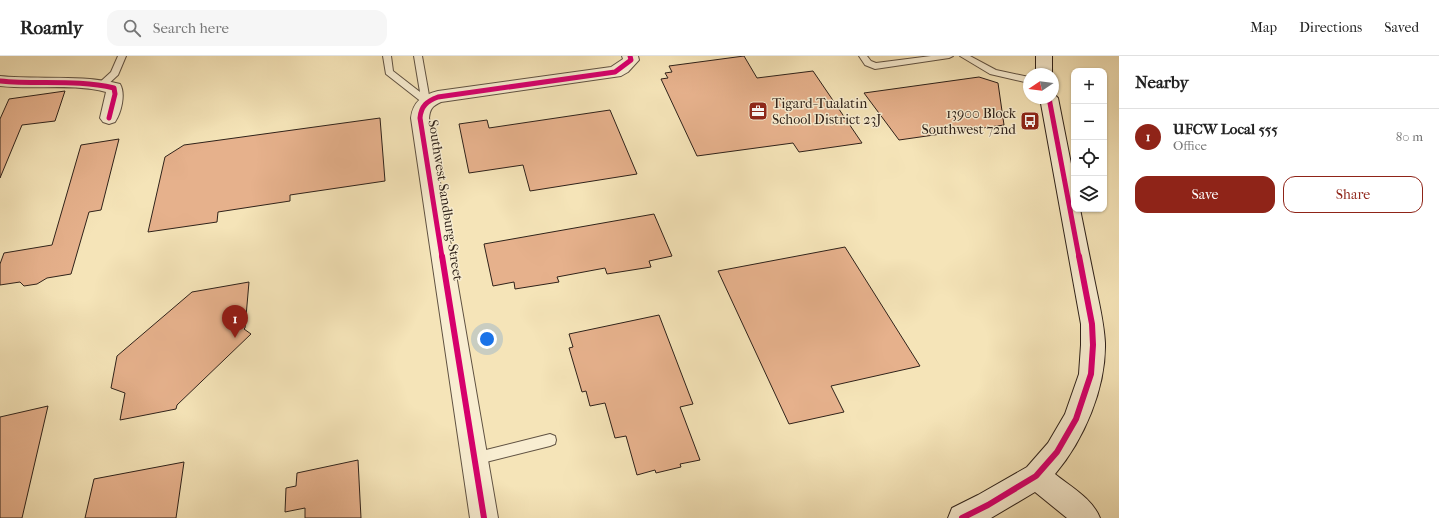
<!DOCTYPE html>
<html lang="en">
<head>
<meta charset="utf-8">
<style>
  body { margin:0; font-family:"IM FELL French Canon",serif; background:#f6f6f6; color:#222 }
  .controls { position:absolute; right:12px; top:12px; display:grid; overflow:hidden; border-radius:8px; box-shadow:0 1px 3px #0004 }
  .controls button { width:36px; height:36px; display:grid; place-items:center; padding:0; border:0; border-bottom:1px solid #e0e0e0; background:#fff; color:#222; font:20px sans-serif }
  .compass { position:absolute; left:1023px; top:12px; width:36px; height:36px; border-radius:50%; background:#fff; box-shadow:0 1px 3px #0004; rotate:257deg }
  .you { position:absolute; left:487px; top:283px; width:14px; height:14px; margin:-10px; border:3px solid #fff; border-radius:50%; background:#1a73e8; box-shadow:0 0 0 6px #1a73e833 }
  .badge { display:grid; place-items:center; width:26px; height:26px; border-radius:50%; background:#8f2418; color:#fff; font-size:13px; font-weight:700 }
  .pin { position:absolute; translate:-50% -33px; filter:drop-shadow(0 1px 2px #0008) }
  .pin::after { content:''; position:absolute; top:21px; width:14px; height:12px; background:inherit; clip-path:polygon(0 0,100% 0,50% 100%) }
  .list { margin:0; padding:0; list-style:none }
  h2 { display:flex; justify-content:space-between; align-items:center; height:52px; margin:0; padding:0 16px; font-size:17px }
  h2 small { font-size:13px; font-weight:400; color:#767676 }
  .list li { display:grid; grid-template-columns:26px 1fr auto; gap:12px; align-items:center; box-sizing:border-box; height:56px; padding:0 16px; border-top:1px solid #e0e0e0 }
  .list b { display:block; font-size:15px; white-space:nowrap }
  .list p { margin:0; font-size:13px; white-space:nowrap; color:#767676 }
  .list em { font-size:13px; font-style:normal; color:#767676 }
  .actions { display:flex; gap:8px; padding:12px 16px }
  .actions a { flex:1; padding:9px 0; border:1px solid #8f2418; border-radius:12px; text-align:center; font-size:14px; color:#8f2418 }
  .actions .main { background:#8f2418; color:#fff }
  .icon { flex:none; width:22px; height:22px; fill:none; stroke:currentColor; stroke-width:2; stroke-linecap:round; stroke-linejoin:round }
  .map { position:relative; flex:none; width:1119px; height:462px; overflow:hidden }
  header { display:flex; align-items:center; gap:24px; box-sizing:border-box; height:56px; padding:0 20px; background:#fff; border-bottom:1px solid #e0e0e0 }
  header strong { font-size:19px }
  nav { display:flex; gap:22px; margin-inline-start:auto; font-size:14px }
  .search { width:280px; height:36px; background:#f6f6f6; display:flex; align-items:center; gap:10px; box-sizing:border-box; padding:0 14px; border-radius:12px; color:#767676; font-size:15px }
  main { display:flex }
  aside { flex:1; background:#fff }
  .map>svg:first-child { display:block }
</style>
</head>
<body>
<header>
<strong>Roamly</strong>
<div class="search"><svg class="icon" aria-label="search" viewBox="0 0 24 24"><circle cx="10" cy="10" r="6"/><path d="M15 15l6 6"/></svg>Search here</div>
<nav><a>Map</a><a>Directions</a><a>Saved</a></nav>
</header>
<main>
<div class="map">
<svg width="1119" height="462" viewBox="0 0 1119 462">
  <rect width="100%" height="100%" fill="#f5e4b8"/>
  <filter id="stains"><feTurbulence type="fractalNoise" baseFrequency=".005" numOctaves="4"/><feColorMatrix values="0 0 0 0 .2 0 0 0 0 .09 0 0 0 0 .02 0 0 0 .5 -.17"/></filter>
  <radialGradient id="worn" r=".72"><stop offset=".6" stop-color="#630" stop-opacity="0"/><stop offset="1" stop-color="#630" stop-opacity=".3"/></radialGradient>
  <path fill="#e6b18c" stroke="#2f221a" d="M744,0L757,22L813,15L862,87L799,96L793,87L697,100L661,23L668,22L665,17L672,16L669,10Z
    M979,21L998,27L1004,69L899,84L864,37Z
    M65,35L55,65L22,69L0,122V63L9,43Z
    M610,54L637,118L530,135L523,109L469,117L459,68L487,64L489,72Z
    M380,62L385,125L290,139V145L218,156L217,166L148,176L165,101L184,89Z
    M119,83L101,154L89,156L71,218L47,222L37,228L24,230L20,226L0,229V208L4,197L52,189L81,89Z
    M654,158L672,200L649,205L651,211L607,218L605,212L557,221L559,226L515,233L514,226L493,230L484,188Z
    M845,191L920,310L831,330L844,356L789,368L718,215Z
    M249,226L245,272L244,273L251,278L177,349L176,353L120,364L125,337L111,332L117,300L192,236Z
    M659,259L693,348L680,351L700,404L680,408L681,411L656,417L655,414L637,419L626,380L615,382L605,347L590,350L586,335L582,336L569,292L573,291L569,278Z
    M48,350L22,462H0V361Z
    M358,404L361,462H305V452L285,456L286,432L296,430L297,417Z
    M184,406L176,462H85L94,423Z"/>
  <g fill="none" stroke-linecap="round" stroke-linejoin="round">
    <g stroke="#605242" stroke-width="2">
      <path id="lane" d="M118,0H126L118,19L105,31H99L98,29L99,27L111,16Z
        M383,0H391L393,15L420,36L414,0H422L430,45L429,47H423L386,18Z
        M859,0H867L871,5L876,7L931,0H953L949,2L875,13L865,9Z
        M960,0H970L996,14L1029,21V27L990,18Z
        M550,378L555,380L556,384L555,388L550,390L474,409L469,408L467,403L469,398L474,397Z"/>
    </g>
    <g stroke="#605242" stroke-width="2">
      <path id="street" d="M622,0H638L639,4L628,16L621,20L441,46C432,50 430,53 429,62L498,462H470L411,62C413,45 423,39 438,35L611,11L623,3Z
        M0,20C40,24 80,18 120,28C126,38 121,57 115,66L109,68L103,66L100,62L106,36C72,27 35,34 0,30Z"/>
    </g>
    <g stroke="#2f221a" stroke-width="2">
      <path id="secondary" d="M1036,0H1052V18H1036Z
        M1053,37L1058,42L1074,123V153H1080C1085,178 1090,203 1095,227C1099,247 1104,267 1105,287C1106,332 1084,384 1055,418C1071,431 1092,442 1100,462H1067L1035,436L991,462H948L952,452L978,439L1027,411L1048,387L1065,358L1079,318L1081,289V268L1040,42H1053Z"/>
    </g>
    <use href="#lane" fill="#f8edd1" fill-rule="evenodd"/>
    <use href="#street" fill="#f8edd1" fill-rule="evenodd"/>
    <use href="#secondary" fill="#f8edd1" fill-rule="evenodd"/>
    <g stroke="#f8edd1" stroke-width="7">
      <path id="cycleway-far1" d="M0,25C38,29 76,23 114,32L115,38L109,62
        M1049,42L1079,201
        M442,201L420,62C421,50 427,45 438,41L615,16L631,4L630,0"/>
    </g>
    <g stroke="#f8edd1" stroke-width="9">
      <path id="cycleway" d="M442,200L484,462
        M962,462L988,449L1036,420L1057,396L1076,363L1091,318L1093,289L1092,268L1079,200"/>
    </g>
    <use href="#cycleway-far1" stroke="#d6006c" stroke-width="5"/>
    <use href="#cycleway" stroke="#d6006c" stroke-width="6"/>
  </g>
  <defs>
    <g id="office-square" transform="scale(1)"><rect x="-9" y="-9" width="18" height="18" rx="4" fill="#8f2418" stroke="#f8edd1"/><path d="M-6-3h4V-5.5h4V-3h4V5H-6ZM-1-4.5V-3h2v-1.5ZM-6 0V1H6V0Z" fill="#fff"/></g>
    <g id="bus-square" transform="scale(1)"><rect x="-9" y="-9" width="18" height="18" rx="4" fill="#8f2418" stroke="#f8edd1"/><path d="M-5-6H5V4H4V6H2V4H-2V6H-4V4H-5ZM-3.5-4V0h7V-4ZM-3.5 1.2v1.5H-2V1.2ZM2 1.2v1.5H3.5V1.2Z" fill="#fff"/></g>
  </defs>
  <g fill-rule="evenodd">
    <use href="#office-square" x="758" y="55"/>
    <use href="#bus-square" x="1030" y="65"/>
  </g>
  <g text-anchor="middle" stroke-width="3" stroke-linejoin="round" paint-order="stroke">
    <g font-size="14" fill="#2f221a" stroke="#f8edd1" text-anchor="start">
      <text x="772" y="52">Tigard-Tualatin<tspan x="772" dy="16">School District 23J</tspan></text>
      <text x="1016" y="62" text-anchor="end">13900 Block<tspan x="1016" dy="16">Southwest 72nd</tspan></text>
    </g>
    <g font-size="14" fill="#2f221a" stroke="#f8edd1">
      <text transform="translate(446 144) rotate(81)" y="5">Southwest Sandburg Street</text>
    </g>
  </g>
  <rect width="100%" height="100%" filter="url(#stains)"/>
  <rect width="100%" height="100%" fill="url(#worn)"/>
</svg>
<div class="controls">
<button>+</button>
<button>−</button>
<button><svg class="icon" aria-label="locate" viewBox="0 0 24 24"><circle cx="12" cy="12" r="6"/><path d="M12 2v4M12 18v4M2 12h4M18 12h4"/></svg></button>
<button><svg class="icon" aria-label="layers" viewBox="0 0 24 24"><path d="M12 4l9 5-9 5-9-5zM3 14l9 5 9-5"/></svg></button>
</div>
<svg class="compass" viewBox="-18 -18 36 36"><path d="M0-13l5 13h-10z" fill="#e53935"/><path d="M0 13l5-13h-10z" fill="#767676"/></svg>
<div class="you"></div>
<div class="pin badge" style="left:235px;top:282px">1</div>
</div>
<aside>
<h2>Nearby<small></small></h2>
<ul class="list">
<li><span class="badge">1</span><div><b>UFCW Local 555</b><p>Office</p></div><em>80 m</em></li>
</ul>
<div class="actions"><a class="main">Save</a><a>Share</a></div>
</aside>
</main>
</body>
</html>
